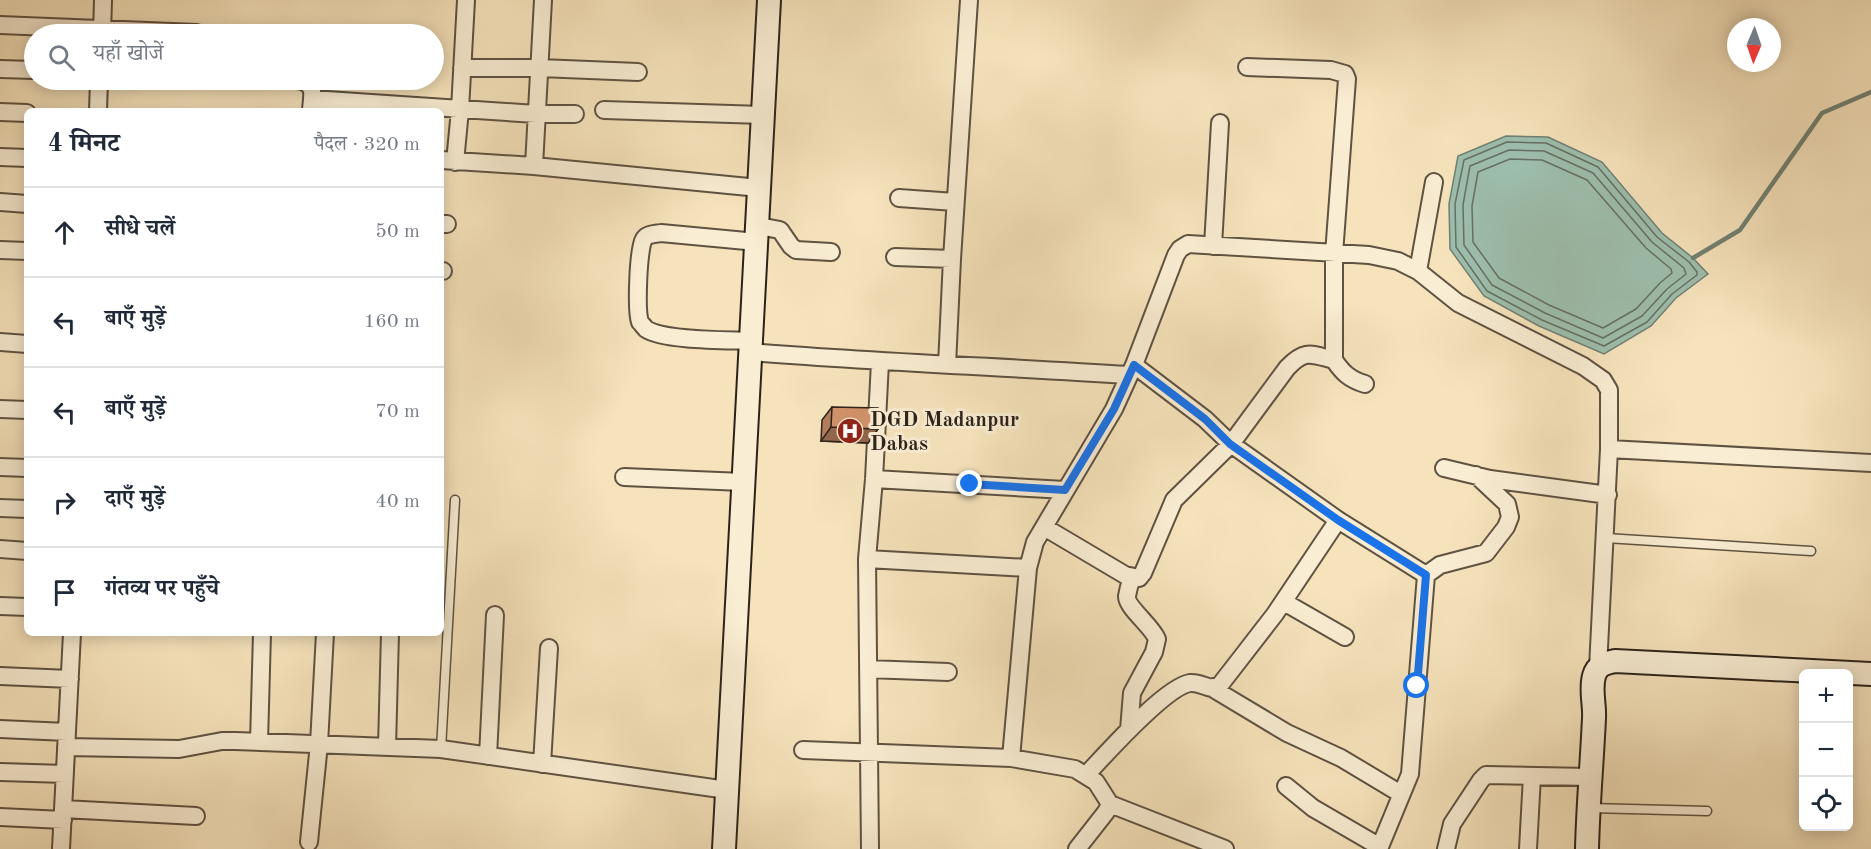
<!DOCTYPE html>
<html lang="hi">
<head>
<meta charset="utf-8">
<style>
  body { margin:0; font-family:"Old Standard TT","Noto Serif Devanagari",serif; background:#f2f2f3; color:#1f2937 }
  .controls { position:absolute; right:18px; bottom:18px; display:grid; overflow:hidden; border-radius:9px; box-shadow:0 3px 15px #0003 }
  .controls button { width:54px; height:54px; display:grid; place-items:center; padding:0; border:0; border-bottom:2px solid #e0e1e3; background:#fff; color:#1f2937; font:30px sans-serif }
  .compass { position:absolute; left:1727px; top:18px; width:54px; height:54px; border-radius:50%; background:#fff; box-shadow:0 3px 15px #0003; rotate:182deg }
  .stop { position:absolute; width:18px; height:18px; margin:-14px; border:4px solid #1a73e8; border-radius:50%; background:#fff }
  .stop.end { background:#1a73e8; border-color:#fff; box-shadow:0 2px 6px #0008 }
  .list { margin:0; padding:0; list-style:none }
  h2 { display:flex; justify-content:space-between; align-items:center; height:78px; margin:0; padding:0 24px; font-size:26px }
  h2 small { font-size:20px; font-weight:400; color:#747a83 }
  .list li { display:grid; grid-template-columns:39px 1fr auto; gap:18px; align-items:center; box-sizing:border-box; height:90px; padding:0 24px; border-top:2px solid #e0e1e3 }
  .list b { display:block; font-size:22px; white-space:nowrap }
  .list em { font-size:20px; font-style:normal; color:#747a83 }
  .icon { flex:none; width:33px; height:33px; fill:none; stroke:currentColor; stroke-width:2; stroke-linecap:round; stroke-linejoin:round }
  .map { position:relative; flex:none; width:1871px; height:849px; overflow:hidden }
  .search { position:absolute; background:#fff; box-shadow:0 3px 15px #0003; left:24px; top:24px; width:420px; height:66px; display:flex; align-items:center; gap:15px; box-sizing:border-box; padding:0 21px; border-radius:33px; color:#747a83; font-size:22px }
  .panel { position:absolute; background:#fff; box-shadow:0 3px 15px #0003; left:24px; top:108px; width:420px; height:528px; border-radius:9px }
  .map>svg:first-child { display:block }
</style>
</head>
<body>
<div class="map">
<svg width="1871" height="849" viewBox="0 0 1871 849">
  <rect width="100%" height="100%" fill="#f6e3bc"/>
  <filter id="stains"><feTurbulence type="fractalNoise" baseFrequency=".00333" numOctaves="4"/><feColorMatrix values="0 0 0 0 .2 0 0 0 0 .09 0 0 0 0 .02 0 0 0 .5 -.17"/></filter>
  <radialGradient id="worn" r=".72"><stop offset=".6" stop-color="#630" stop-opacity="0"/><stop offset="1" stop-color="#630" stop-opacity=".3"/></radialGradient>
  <path fill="#9dbead" stroke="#708072" stroke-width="1.5" d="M1506,136L1548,137L1602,162L1662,233L1693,258L1708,274L1676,298L1651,326L1604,354L1539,326L1484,296L1450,249L1449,204L1458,156Z"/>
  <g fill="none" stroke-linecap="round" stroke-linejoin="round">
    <path stroke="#657064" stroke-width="1.5" d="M1507,142L1546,143L1598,167L1657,237L1689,262L1697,272V275L1672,294L1647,322L1604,346L1542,320L1487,291L1456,247L1455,204L1464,160Z
      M1509,150L1544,151L1593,173L1652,242L1684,268L1686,274L1667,289L1642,316L1603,338L1545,313L1492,285L1464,245L1463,205L1470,166Z
      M1510,159L1542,160L1587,180L1646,248L1671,269L1672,273L1660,283L1636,309L1603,328L1549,305L1499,278L1473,242L1472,206L1478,172Z"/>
    <path stroke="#708072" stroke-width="4.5" d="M1693,258L1740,230L1822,113L1871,92"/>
    <g stroke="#5f5242" stroke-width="11">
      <path id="lane" d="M1606,538L1811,551
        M441,749L455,500
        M1590,808L1707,811"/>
    </g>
    <g stroke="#5f5242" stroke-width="20">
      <path id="street" d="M0,25L197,33
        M102,34L103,0
        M1247,67L1331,70L1345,74L1347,79L1334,254V360C1343,373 1349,379 1365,384
        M462,68H540L638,72
        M0,69L34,70
        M270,80C281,80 309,76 312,91C313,97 311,105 311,111
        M312,99L536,114H575
        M604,110L763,115
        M98,111L99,80
        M0,112L27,113
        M0,157L27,158
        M441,160L534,166L759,188
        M455,162L460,110L466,0
        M534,166L543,0
        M899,198L955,202
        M0,202L27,204
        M441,224H447
        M758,226L780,230L791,246L796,250L831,252
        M1213,246L1220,123
        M0,250L27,251
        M895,257L952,259
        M441,271H443
        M1418,271L1434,182
        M751,341C727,340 664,341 646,329C645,328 641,323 640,322C636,311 638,248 644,239C647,234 655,234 661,233L757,242
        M0,342L27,344
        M750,352C877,362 1003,367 1129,375
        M947,365L952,259L969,0
        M1134,365L1205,419L1231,444L1338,520L1426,575
        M0,409L27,410
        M1609,449L1871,463
        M0,467L27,468
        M1444,468L1490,479L1608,495
        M624,477L743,482
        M874,479L1065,490
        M0,508L27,509
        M1044,527L1125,575L1139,578L1143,573L1174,500L1231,444L1287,368C1305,349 1311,354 1334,360
        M0,549L27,551
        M867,559L1028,568
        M1284,602L1345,637
        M0,606L27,607
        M868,669L948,672
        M0,676L70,679
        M1212,688L1287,733L1341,758L1401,794
        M0,729L67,732
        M1129,730L1132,693L1154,652L1157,639C1152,626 1126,607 1127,596C1128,590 1130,583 1132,578
        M259,742L262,633
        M66,747L179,749L222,741H235L441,749L727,790
        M387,747L390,633
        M803,750L1011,758L1075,769L1096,782L1110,804L1106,812L1077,849
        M488,756L495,615
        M1011,758L1028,568L1035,542L1114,409L1134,365L1176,255L1180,249L1188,244L1369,255L1398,261L1418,271L1458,303L1583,366L1603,380L1609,390V449L1598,668
        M542,764L549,648
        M0,772L65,774
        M1087,774C1106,754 1165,687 1190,683C1198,682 1205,687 1212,688L1220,685L1275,614L1338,520
        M1286,786L1313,808L1380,847
        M1110,804L1225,849
        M63,809L196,816
        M0,817L63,820
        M309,842L319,744L325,633
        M61,849L72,633
        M870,849L867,559L874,479L880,362
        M1379,849L1410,774L1426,575L1440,565L1486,553L1506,527L1510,517L1507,504L1476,475
        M1446,849L1452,824L1481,780L1486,775L1589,777
        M1528,849L1532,776"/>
    </g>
    <g stroke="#2d221a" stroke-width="26">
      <path id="secondary" d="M724,849L769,0
        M1587,849C1588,805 1592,762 1594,718C1595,705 1590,690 1594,676C1597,665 1605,663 1615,661L1871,674"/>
    </g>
    <use href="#lane" stroke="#f9edd3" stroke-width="8"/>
    <use href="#street" stroke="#f9edd3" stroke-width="16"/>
    <use href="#secondary" stroke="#f9edd3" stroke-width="22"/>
  </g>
  <path fill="#b47e5c" stroke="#2d221a" stroke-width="1.5" d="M832,407L878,429L868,443L821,441L822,420Z"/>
  <path fill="#92664b" stroke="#2d221a" stroke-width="1.5" d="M831,427L878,429L868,443L821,441Z"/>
  <path fill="#d1926b" stroke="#2d221a" stroke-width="1.5" d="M832,407L878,408V429L831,427Z"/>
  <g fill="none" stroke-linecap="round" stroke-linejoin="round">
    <path stroke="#1a73e8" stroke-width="8" d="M970,484L1065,490L1114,409L1134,365L1205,419L1230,444L1338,520L1426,575L1417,686"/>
  </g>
  <defs>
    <g id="hospital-disc" transform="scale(1.35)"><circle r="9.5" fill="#8f2418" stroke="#f9edd3"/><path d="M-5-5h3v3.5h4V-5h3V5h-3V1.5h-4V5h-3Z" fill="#fff"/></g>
  </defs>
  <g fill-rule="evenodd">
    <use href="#hospital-disc" x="850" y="431"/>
  </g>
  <g text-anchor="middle" stroke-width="6" stroke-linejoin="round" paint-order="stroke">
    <g font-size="21" font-weight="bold" fill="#2d221a" stroke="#f9edd3" text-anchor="start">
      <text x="870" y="426">DGD Madanpur<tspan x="870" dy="24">Dabas</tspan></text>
    </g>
  </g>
  <rect width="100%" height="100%" filter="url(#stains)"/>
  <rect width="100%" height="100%" fill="url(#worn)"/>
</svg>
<div class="controls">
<button>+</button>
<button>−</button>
<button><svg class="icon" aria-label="locate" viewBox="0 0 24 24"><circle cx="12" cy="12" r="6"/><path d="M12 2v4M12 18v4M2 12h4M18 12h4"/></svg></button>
</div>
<svg class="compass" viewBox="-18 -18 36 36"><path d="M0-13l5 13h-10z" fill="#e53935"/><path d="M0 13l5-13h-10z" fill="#747a83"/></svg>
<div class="stop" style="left:1417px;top:686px"></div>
<div class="stop end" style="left:970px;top:484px"></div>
<div class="search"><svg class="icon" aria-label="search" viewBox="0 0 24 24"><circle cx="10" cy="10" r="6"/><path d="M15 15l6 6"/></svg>यहाँ खोजें</div>
<section class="panel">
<h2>4 मिनट<small>पैदल · 320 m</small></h2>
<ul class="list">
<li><svg class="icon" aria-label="ahead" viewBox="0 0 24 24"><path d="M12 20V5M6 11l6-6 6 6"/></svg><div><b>सीधे चलें</b></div><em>50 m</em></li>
<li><svg class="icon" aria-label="left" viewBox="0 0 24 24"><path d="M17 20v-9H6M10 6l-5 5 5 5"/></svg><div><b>बाएँ मुड़ें</b></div><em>160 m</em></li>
<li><svg class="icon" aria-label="left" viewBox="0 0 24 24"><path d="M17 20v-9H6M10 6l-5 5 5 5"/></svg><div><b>बाएँ मुड़ें</b></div><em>70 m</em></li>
<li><svg class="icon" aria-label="right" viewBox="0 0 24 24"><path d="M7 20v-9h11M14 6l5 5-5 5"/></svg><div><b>दाएँ मुड़ें</b></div><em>40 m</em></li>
<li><svg class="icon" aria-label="arrive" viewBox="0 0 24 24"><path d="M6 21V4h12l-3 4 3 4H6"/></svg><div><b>गंतव्य पर पहुँचे</b></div></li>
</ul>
</section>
</div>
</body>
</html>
